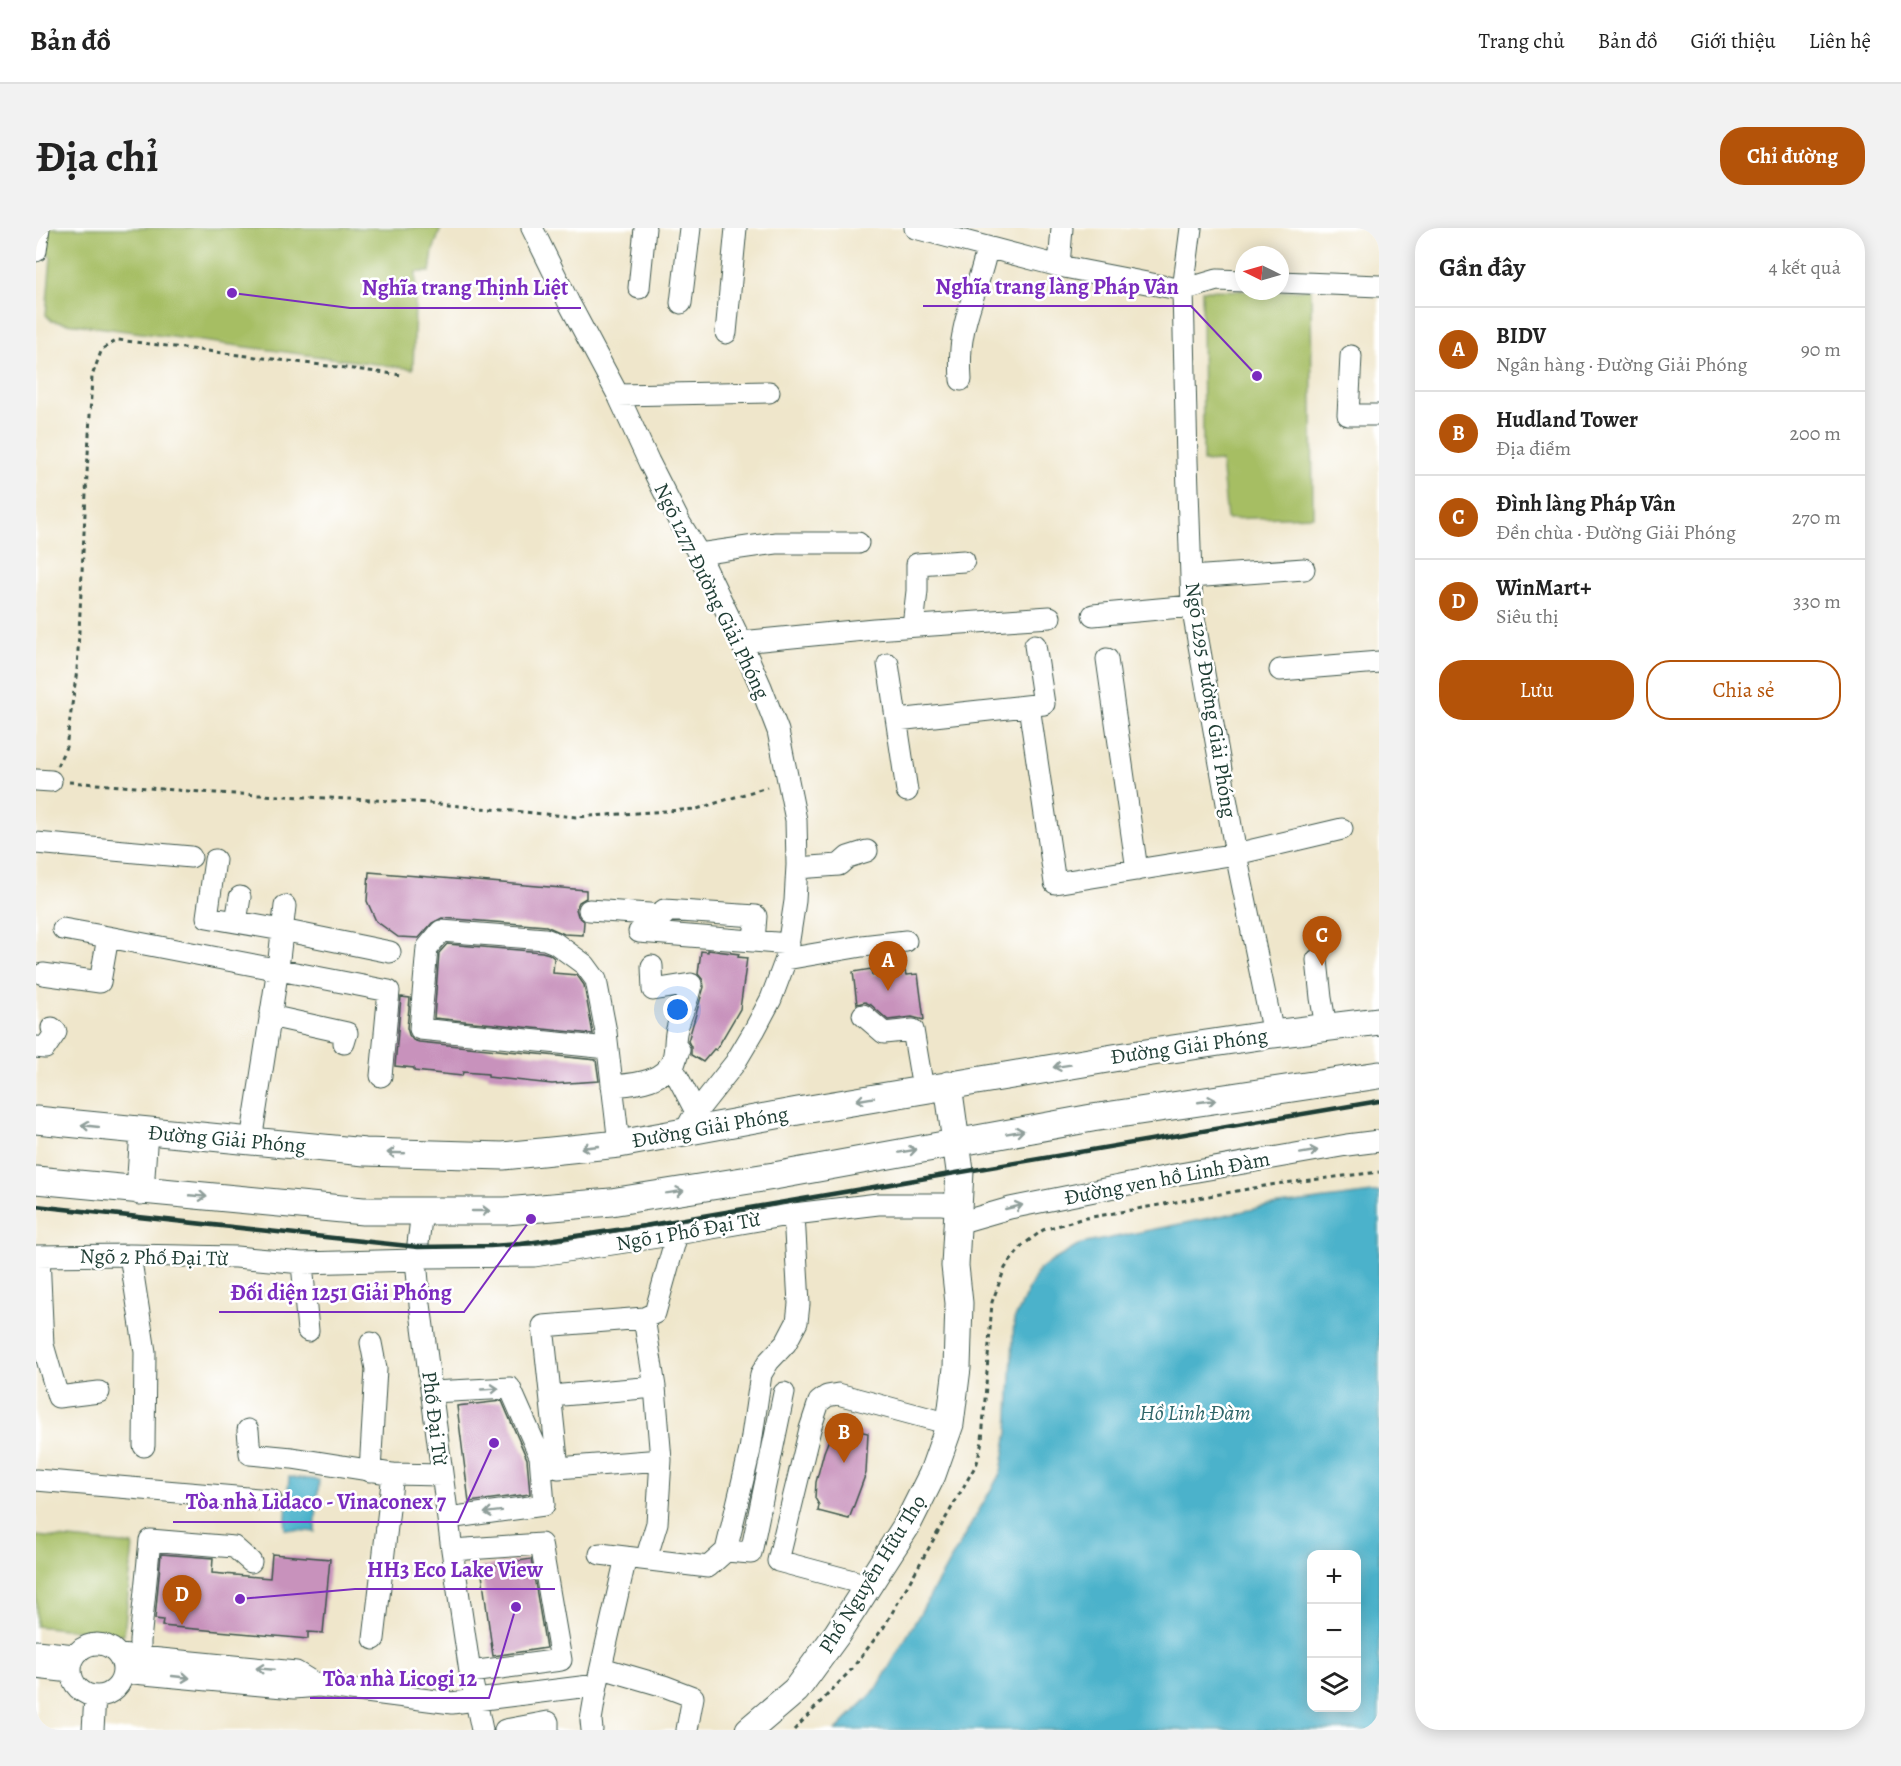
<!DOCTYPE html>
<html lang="vi">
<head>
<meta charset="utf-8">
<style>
  body { margin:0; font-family:Alegreya,serif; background:#f2f2f2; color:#222 }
  .controls { position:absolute; right:18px; bottom:18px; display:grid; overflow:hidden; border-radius:12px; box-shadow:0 3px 15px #0003 }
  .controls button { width:54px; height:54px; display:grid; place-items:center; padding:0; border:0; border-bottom:2px solid #e0e0e0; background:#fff; color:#222; font:30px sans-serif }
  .compass { position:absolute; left:1199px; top:18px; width:54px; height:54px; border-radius:50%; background:#fff; box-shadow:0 3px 15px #0003; rotate:275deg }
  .you { position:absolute; left:642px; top:782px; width:21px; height:21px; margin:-15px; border:4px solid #fff; border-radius:50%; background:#1a73e8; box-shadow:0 0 0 9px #1a73e833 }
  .badge { display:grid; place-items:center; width:39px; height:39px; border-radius:50%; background:#b45309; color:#fff; font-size:20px; font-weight:700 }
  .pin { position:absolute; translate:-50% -50px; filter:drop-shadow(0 2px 3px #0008) }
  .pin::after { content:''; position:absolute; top:32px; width:21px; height:18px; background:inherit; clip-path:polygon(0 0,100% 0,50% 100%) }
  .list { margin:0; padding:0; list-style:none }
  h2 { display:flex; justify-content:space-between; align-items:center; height:78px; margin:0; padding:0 24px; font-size:26px }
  h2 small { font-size:20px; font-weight:400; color:#767676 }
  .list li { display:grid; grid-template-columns:39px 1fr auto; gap:18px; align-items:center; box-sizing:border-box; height:84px; padding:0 24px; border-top:2px solid #e0e0e0 }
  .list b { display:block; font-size:22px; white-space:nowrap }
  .list p { margin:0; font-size:20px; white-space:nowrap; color:#767676 }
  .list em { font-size:20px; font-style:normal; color:#767676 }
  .actions { display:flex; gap:12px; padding:18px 24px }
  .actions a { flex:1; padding:14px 0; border:2px solid #b45309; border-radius:24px; text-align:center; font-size:21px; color:#b45309 }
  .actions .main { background:#b45309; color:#fff }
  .icon { flex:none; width:33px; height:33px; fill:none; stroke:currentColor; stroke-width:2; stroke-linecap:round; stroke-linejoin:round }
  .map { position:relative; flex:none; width:1343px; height:1502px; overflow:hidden; border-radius:24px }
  header { display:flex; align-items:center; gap:36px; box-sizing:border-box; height:84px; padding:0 30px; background:#fff; border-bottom:2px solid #e0e0e0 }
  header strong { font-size:28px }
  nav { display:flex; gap:33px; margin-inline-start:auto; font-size:21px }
  .intro { display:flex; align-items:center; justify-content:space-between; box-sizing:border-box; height:144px; padding:0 36px }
  h1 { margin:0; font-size:42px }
  .button { padding:15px 27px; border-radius:24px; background:#b45309; color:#fff; font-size:21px; font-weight:700 }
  main { display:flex; gap:36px; padding:0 36px }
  aside { flex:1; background:#fff; border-radius:24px; box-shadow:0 3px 15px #0003 }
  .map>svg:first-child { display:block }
</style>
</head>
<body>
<header>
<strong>Bản đồ</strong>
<nav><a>Trang chủ</a><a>Bản đồ</a><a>Giới thiệu</a><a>Liên hệ</a></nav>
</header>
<div class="intro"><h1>Địa chỉ</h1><a class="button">Chỉ đường</a></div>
<main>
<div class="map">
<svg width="1343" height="1502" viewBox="0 0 1343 1502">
  <rect width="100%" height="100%" fill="#fff"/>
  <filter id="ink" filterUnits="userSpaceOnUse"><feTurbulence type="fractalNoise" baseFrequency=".0167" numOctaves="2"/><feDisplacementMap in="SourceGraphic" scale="12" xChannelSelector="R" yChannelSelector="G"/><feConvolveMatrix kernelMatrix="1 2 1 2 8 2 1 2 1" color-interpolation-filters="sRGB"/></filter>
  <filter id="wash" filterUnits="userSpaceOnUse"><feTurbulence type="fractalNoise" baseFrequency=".008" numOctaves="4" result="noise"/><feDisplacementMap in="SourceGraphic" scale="24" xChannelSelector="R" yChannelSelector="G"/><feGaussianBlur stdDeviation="1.35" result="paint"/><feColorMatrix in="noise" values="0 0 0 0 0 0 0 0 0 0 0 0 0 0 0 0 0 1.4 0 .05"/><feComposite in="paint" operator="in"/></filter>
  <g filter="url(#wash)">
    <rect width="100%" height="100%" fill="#efe6cb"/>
    <path fill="#a6be63" stroke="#627e4c" stroke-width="1.5" d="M11,0H405L397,23L394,44H380L377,141L16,93L10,87L15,29L9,22Z
      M1275,61L1277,288L1191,291L1185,233L1167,234L1166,62L1244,63Z
      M0,1308L97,1317L88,1407L0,1398Z"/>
    <path fill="#4cb2cb" stroke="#367880" stroke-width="1.5" fill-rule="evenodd" d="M1343,964V1502H800L840,1462L965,1244L972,1204L978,1092L1003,1041L1045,1016L1228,979ZM1276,1326H1320V1480H1276Z
      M253,1249L283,1252L279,1304L249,1301Z"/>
    <g id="blocks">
      <path fill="#c892bc" d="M333,644L550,662V670L543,674L540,681L542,688L548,693L547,707L528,706L510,698L406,690L396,695L383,710L362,709L340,693L331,673Z
        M411,716L506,724L513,726L518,730L517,745L541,747L548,757L557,806L398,790L403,725Z
        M672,722L703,726L702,729L711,730L704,781L680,822L678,821L667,834L655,827V819L652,813L668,759L667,752L662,746L665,723L672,724Z
        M835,741L836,747L869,743L870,747L882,746L888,792L876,789L852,792L835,777L829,774L821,776L817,744Z
        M365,769L374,770L371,800L373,807L377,812L383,814L560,832L563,853L516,856L452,849V846L427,844L426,848L378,843V840L359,838Z
        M466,1173L491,1231L494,1266L433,1274L421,1178Z
        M804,1199L832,1205L830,1245L813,1291L782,1283L783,1277L779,1270L780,1254L788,1224L794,1209L802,1205Z
        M125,1326L177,1330L176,1345L234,1350L236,1326L294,1331L287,1405L272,1404V1411L126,1398L127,1392L119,1391Z
        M495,1331L510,1420L457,1428L445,1339Z"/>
    </g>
  </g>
  <g filter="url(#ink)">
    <use href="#blocks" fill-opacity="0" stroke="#3e564b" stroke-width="1.5"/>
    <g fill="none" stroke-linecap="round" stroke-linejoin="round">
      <g stroke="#3e564b" stroke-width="23">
        <path id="minor" d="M496,0L533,75L582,167L613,234L644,295L663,326L705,414L725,459L742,503L760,592L761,637L759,673L750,731L735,771L718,803L699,835L658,887L649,903
          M879,0L1023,38L1147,62L1181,52L1208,53
          M1155,0L1147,62L1151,233L1156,378L1200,626L1237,806
          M0,23L3,0
          M1023,38L1026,0
          M1244,54L1343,58
          M603,60L609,0
          M645,75L654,0
          M690,105L700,0
          M1315,128L1312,187H1343
          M925,152C924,137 924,121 927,106C932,76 946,49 951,20
          M582,167L733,164
          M663,326L740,315H822
          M1155,349L1268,341
          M1057,387L1156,378
          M877,398L881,363V336L928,333
          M705,414L838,401L1014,389
          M1071,431L1101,642
          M852,436L871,563
          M1244,442L1343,434
          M993,478L1019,655L1200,626L1306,601
          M861,492L1008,476L999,417
          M0,552L15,553
          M0,615L155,629
          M179,632L171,689L246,702L354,724
          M761,640L803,637L812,629L831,623
          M553,682L628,687V682L720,688L718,713
          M200,694L204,669
          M27,701L72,709
          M603,704L753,716
          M750,731L826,718L870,713
          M1281,732L1285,770L1290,799
          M7,746L64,754L72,709L353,763L345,848
          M827,787L848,805L877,802L887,861
          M234,788L311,805L308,815
          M0,819L9,820L20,804L16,800
          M572,820L384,801L391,720L405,703L509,711L519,715L549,737L560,752L570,804L583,916
          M643,822L637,840L659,882L658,887
          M576,858C597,856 629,855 637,830C640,821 638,810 641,801C645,785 652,774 655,756L617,762L616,738
          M215,913L242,740L249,678
          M386,983L380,1032L384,1076L416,1322L434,1444L446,1502
          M922,995L974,980L1138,947L1311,917L1343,913
          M94,1027L109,1124L108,1218
          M0,1028L94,1027L200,1029L266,1035L380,1032L390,1029L498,1028L641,1006L758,986L842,976H906L915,977L922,984
          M3,1028L7,1117L22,1169L63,1164
          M266,1035L272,1103
          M608,1090L619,1159L625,1232L621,1295L610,1331
          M396,1164L474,1160L504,1228L508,1277L412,1290
          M515,1168L619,1159
          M212,1202L214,1226L256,1230L357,1246L406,1247
          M625,1232L522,1240L507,1098L608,1090L619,1085L641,1006
          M334,1243L340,1141L335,1115
          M0,1252L235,1272
          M416,1322L505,1316L525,1432L434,1444
          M690,1323L715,1325L748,1165
          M564,1326L672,1339L690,1323L714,1222L725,1146L733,1133L750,1115L761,1094L763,1076L758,986
          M832,1357L742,1333L774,1201L783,1174L791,1168L802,1166L914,1196
          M338,1411L357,1246
          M35 1442a26 26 0 1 1 52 0a26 26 0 1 1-52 0Z
          M0,1423L39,1427
          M83,1427L260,1444L283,1458
          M104,1429V1413L114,1312L198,1319L215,1334
          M0,1440L35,1444
          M566,1440L628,1458L657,1469L651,1502
          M87,1444L258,1460L283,1458L416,1475L561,1457
          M57,1502L59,1468
          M469,1502L512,1494V1502
          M556,1502L555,1492L561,1457L590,1329"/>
      </g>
      <g stroke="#3e564b" stroke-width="29">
        <path id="major" d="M0,892L329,924L467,928L583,916L762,883L1083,829L1237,806L1343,793
          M0,952L327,983H470L575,974L738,948L1056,890L1343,847
          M104,963L108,903
          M713,1502L760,1462L801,1406L871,1297L896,1247L914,1196L921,1140L923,1075L919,1038L924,943L912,857"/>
      </g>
      <path stroke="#3e564b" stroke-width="3" stroke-dasharray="4.5 4.5" stroke-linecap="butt" d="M21,538L30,519L41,442L56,148L66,121L82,112L366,147
        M33,554L179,565L381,574L540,589L661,581L731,559
        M758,1502L815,1442L848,1399L941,1235L946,1213L956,1074L969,1040L987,1017L1007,1002L1045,991L1240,956L1343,944"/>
      <use href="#minor" stroke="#fff" stroke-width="21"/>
      <use href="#major" stroke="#fff" stroke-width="27"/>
      <path stroke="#1f3d34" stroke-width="4.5" d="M0,978L382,1019L454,1018L485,1016L608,998L1343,873"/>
    </g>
    <defs><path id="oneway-shaft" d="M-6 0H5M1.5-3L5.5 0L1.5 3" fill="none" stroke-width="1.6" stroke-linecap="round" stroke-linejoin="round" transform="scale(1.5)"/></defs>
    <g stroke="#8f9e9a">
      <use href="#oneway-shaft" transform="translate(1026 838) rotate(171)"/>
      <use href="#oneway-shaft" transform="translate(829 871) rotate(170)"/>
      <use href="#oneway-shaft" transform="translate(1171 873) rotate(-8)"/>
      <use href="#oneway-shaft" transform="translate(54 898) rotate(-174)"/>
      <use href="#oneway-shaft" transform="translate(979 904) rotate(-10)"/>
      <use href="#oneway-shaft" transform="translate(554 919) rotate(174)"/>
      <use href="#oneway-shaft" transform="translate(872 923) rotate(-10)"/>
      <use href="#oneway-shaft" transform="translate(1273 924) rotate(-10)"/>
      <use href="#oneway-shaft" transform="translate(360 925) rotate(-178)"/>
      <use href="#oneway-shaft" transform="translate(639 964) rotate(-9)"/>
      <use href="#oneway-shaft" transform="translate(162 968) rotate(5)"/>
      <use href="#oneway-shaft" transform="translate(978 979) rotate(-13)"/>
      <use href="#oneway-shaft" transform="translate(445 983)"/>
      <use href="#oneway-shaft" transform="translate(454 1161) rotate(-3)"/>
      <use href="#oneway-shaft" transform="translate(457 1284) rotate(173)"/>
      <use href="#oneway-shaft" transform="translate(229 1441) rotate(-175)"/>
      <use href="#oneway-shaft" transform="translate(145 1449) rotate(6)"/>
    </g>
  </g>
  <g text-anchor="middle" stroke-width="5" stroke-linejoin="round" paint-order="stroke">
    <g font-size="21" fill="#1f3d34" stroke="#fff">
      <text transform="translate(676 363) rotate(64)" y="7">Ngõ 1277 Đường Giải Phóng</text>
      <text transform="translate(1175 472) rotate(81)" y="7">Ngõ 1295 Đường Giải Phóng</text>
      <text transform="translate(1153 818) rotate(-8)" y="7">Đường Giải Phóng</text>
      <text transform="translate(674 899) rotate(-10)" y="7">Đường Giải Phóng</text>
      <text transform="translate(191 911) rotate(5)" y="7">Đường Giải Phóng</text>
      <text transform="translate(1131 950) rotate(-11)" y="7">Đường ven hồ Linh Đàm</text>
      <text transform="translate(652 1003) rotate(-10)" y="7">Ngõ 1 Phố Đại Từ</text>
      <text transform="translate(118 1029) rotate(1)" y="7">Ngõ 2 Phố Đại Từ</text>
      <text transform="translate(399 1190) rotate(83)" y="7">Phố Đại Từ</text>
      <text transform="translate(836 1346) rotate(-58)" y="7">Phố Nguyễn Hữu Thọ</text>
    </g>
    <g font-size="22" font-style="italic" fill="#2f6669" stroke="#fff">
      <text x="1159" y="1192">Hồ Linh Đàm</text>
    </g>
  </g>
  <path fill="none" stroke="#7b2cbf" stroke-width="2" d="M1221 148L1155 78H887M196 65L314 80H545M495 991L428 1084H183M458 1215L422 1294H137M204 1371L319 1361H519M480 1379L453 1470H274"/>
  <g fill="#7b2cbf" stroke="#fff" stroke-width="2">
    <circle cx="1221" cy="148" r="6"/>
    <circle cx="196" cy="65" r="6"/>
    <circle cx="495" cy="991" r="6"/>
    <circle cx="458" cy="1215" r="6"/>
    <circle cx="204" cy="1371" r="6"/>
    <circle cx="480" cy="1379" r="6"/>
  </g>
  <g font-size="22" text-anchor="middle" font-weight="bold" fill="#7b2cbf" stroke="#fff" stroke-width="5" stroke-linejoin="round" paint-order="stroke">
    <text x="1021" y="66">Nghĩa trang làng Pháp Vân</text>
    <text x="429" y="67">Nghĩa trang Thịnh Liệt</text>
    <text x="305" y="1072">Đối diện 1251 Giải Phóng</text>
    <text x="280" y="1281">Tòa nhà Lidaco - Vinaconex 7</text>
    <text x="419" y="1349">HH3 Eco Lake View</text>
    <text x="364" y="1458">Tòa nhà Licogi 12</text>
  </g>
</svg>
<div class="controls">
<button>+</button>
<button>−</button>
<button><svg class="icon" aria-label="layers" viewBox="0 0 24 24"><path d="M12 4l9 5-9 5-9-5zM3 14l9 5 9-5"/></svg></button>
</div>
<svg class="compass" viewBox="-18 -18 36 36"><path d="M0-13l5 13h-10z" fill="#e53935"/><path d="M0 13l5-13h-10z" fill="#767676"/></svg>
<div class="you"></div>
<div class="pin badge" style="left:852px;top:763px">A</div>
<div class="pin badge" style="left:808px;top:1235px">B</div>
<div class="pin badge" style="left:1286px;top:738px">C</div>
<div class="pin badge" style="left:146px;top:1397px">D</div>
</div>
<aside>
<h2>Gần đây<small>4 kết quả</small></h2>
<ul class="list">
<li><span class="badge">A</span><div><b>BIDV</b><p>Ngân hàng · Đường Giải Phóng</p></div><em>90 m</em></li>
<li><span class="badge">B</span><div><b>Hudland Tower</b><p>Địa điểm</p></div><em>200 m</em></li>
<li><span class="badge">C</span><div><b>Đình làng Pháp Vân</b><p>Đền chùa · Đường Giải Phóng</p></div><em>270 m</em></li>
<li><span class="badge">D</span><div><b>WinMart+</b><p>Siêu thị</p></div><em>330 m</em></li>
</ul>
<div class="actions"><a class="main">Lưu</a><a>Chia sẻ</a></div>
</aside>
</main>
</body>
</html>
